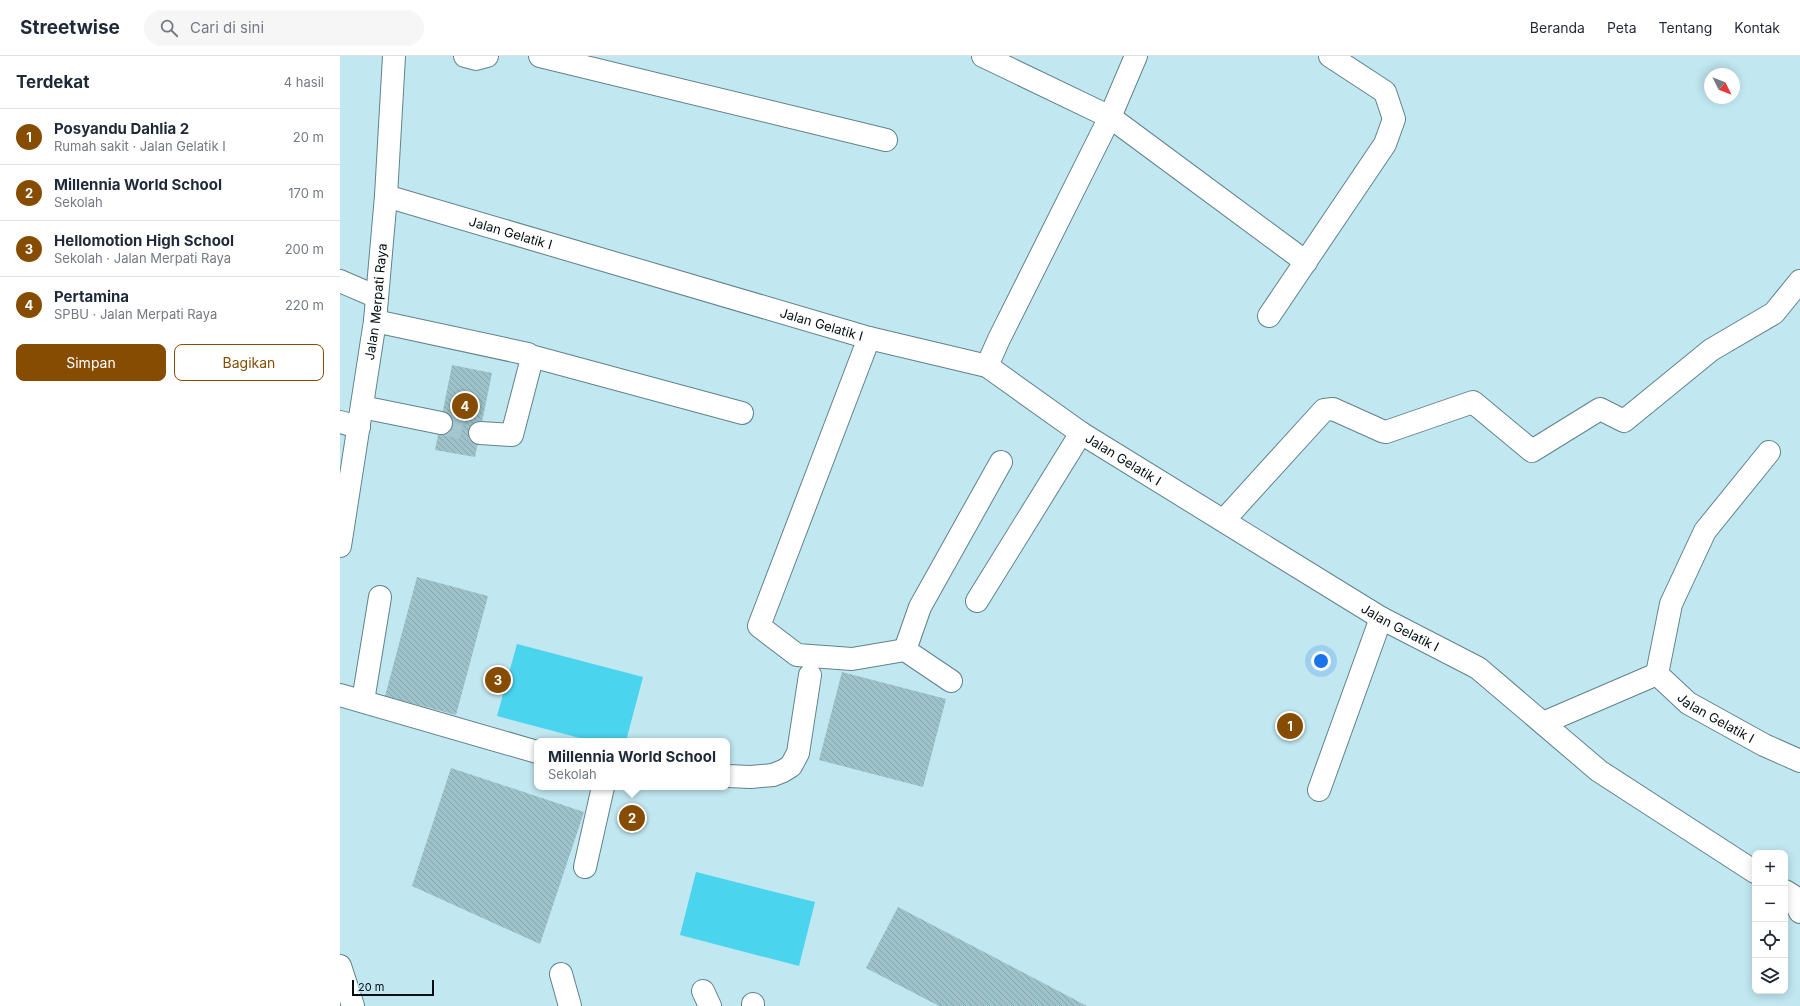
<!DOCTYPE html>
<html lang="id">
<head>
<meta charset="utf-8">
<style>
  body { margin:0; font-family:Inter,sans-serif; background:#f6f6f7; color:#1f2937 }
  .controls { position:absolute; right:12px; bottom:12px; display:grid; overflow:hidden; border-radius:8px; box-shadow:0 2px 10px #0003 }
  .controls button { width:36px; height:36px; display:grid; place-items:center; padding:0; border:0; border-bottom:1px solid #e0e1e3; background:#fff; color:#1f2937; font:20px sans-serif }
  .compass { position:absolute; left:1364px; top:12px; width:36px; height:36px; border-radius:50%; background:#fff; box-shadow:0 2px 10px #0003; rotate:132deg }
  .scale { position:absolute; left:12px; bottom:10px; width:82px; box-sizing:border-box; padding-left:4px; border:2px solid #020e10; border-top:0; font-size:11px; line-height:14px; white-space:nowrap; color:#020e10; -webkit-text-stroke:3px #c1e7f0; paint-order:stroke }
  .you { position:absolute; left:981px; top:605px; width:14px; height:14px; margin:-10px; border:3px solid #fff; border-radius:50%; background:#1a73e8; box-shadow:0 0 0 6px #1a73e833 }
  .badge { display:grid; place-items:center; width:26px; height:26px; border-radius:50%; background:#864c02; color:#fff; font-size:13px; font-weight:700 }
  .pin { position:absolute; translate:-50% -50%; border:2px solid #fff; box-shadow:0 1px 4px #0006 }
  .popup { position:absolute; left:194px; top:682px; width:196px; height:52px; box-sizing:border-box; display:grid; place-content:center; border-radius:8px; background:#fff; filter:drop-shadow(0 1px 3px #0005); font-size:13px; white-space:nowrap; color:#747a83 }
  .popup b { font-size:15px; color:#1f2937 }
  .popup::after { content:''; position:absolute; left:50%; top:100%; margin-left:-8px; border:8px solid transparent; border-top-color:#fff }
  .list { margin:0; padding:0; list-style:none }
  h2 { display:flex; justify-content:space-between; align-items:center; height:52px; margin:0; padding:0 16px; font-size:17px }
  h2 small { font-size:13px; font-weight:400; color:#747a83 }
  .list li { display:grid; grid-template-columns:26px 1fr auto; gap:12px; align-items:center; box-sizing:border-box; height:56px; padding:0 16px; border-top:1px solid #e0e1e3 }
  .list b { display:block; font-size:15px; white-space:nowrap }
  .list p { margin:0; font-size:13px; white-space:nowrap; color:#747a83 }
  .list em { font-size:13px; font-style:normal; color:#747a83 }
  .actions { display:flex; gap:8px; padding:12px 16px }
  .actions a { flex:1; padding:9px 0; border:1px solid #864c02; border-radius:8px; text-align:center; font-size:14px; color:#864c02 }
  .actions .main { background:#864c02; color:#fff }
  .icon { flex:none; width:22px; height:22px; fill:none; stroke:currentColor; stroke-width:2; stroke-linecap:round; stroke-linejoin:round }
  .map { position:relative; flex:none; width:1460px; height:950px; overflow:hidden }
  header { display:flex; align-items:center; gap:24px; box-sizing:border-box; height:56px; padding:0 20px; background:#fff; border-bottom:1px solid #e0e1e3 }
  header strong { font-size:19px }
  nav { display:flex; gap:22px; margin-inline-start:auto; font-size:14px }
  .search { width:280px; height:36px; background:#f6f6f7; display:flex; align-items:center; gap:10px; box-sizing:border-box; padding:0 14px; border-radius:22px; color:#747a83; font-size:15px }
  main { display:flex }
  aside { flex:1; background:#fff }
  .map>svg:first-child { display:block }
</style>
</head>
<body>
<header>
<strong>Streetwise</strong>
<div class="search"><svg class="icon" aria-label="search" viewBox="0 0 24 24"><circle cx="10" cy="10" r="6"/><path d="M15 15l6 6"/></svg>Cari di sini</div>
<nav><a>Beranda</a><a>Peta</a><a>Tentang</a><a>Kontak</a></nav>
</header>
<main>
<aside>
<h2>Terdekat<small>4 hasil</small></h2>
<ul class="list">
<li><span class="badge">1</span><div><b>Posyandu Dahlia 2</b><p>Rumah sakit · Jalan Gelatik I</p></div><em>20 m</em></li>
<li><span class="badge">2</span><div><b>Millennia World School</b><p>Sekolah</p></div><em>170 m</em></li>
<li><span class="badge">3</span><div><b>Hellomotion High School</b><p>Sekolah · Jalan Merpati Raya</p></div><em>200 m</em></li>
<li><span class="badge">4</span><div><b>Pertamina</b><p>SPBU · Jalan Merpati Raya</p></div><em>220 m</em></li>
</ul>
<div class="actions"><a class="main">Simpan</a><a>Bagikan</a></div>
</aside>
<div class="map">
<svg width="1460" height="950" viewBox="0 0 1460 950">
  <defs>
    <pattern id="building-back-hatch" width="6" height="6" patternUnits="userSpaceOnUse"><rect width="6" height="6" fill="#9dc2ca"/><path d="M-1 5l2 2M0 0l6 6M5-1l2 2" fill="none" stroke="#86a6ac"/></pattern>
  </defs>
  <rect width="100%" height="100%" fill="#c1e7f0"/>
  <path fill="#4ad4ee" d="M177,588L303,621L286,685H251L157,660Z
    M356,816L475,846L459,910L340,879Z"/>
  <path fill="url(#building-back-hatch)" d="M112,309L152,317L135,401L95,394Z
    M77,521L148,540L116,659L45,640Z
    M502,616L606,643L583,731L479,704Z
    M111,712L244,756L200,888L72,830Z
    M558,851L747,950H599L526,912Z"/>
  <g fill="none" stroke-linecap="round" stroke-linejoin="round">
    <path stroke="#a4c6ce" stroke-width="22" stroke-dasharray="22 11" stroke-linecap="butt" d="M101,367L140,377"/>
    <g stroke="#60838b" stroke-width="24">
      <g id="minor">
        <path d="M125,0L136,3L147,0"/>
        <path d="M200,0L546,84"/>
        <path d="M643,0L770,61L966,206"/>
        <path id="s1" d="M46,140L529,282L647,310L741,377L1041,562L1138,612L1259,715L1415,816"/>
        <path d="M0,225L37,241"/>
        <path d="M929,260L1045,88L1054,63L1045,36L990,0"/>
        <path d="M35,265L188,298L192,302L172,379L140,377"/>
        <path d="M529,282L419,570L457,599L512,603L565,594L611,625"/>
        <path d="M191,300L402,357"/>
        <path d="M647,310L659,283L770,61L796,0"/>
        <path d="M22,351L101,367"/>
        <path d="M0,366L19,371"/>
        <path d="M884,464L984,354L993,353L1042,375L1046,376L1133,346L1192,395L1260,353L1284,365L1371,294L1434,257L1460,225"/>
        <path d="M637,545L741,377"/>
        <path d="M565,594L580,551L661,406"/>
        <path d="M1317,618L1331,548L1365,475L1429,396"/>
        <path id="s2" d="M1317,618L1348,647L1424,689L1460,705"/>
        <path d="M0,639L197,696"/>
        <path d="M23,645L40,541"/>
        <path d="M1203,667L1317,618"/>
        <path d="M387,720L411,721L433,719L443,715L451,710L458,697L470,619"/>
        <path d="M979,734L1041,562"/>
        <path d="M245,811L263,731"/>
        <path d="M1445,835L1453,840L1460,856"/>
        <path d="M221,918L230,950"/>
        <path d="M363,935L370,950"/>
        <path d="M413,948V950"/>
      </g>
    </g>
    <g stroke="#60838b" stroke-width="24">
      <g id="major">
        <path id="s3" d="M0,490L35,265L46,140L54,0"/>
        <path d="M0,910L13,950"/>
      </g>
    </g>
    <use href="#minor" stroke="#fff" stroke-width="22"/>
    <use href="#major" stroke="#fff" stroke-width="22"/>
  </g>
  <g text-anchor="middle" stroke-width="4" stroke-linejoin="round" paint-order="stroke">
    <g font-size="13" fill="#020e10" stroke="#c1e7f0">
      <text dy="5" stroke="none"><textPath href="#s1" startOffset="130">Jalan Gelatik I</textPath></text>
      <text dy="5" stroke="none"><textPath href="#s3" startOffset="247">Jalan Merpati Raya</textPath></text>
      <text dy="5" stroke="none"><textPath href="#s1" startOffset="454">Jalan Gelatik I</textPath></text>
      <text dy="5" stroke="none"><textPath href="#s1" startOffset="790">Jalan Gelatik I</textPath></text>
      <text dy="5" stroke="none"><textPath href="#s1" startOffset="1114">Jalan Gelatik I</textPath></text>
      <text dy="5" stroke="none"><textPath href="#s2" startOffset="74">Jalan Gelatik I</textPath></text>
    </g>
  </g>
</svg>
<div class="controls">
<button>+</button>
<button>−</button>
<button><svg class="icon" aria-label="locate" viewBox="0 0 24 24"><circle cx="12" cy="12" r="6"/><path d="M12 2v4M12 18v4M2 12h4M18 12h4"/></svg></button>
<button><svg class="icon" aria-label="layers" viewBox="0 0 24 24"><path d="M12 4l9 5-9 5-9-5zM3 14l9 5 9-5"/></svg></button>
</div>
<svg class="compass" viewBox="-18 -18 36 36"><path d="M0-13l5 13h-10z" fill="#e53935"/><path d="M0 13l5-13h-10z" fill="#747a83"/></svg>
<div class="scale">20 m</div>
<div class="you"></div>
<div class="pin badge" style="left:950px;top:670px">1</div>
<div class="pin badge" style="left:292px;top:762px">2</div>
<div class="popup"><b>Millennia World School</b>Sekolah</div>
<div class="pin badge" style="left:158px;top:624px">3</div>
<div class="pin badge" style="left:125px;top:350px">4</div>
</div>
</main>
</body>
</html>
